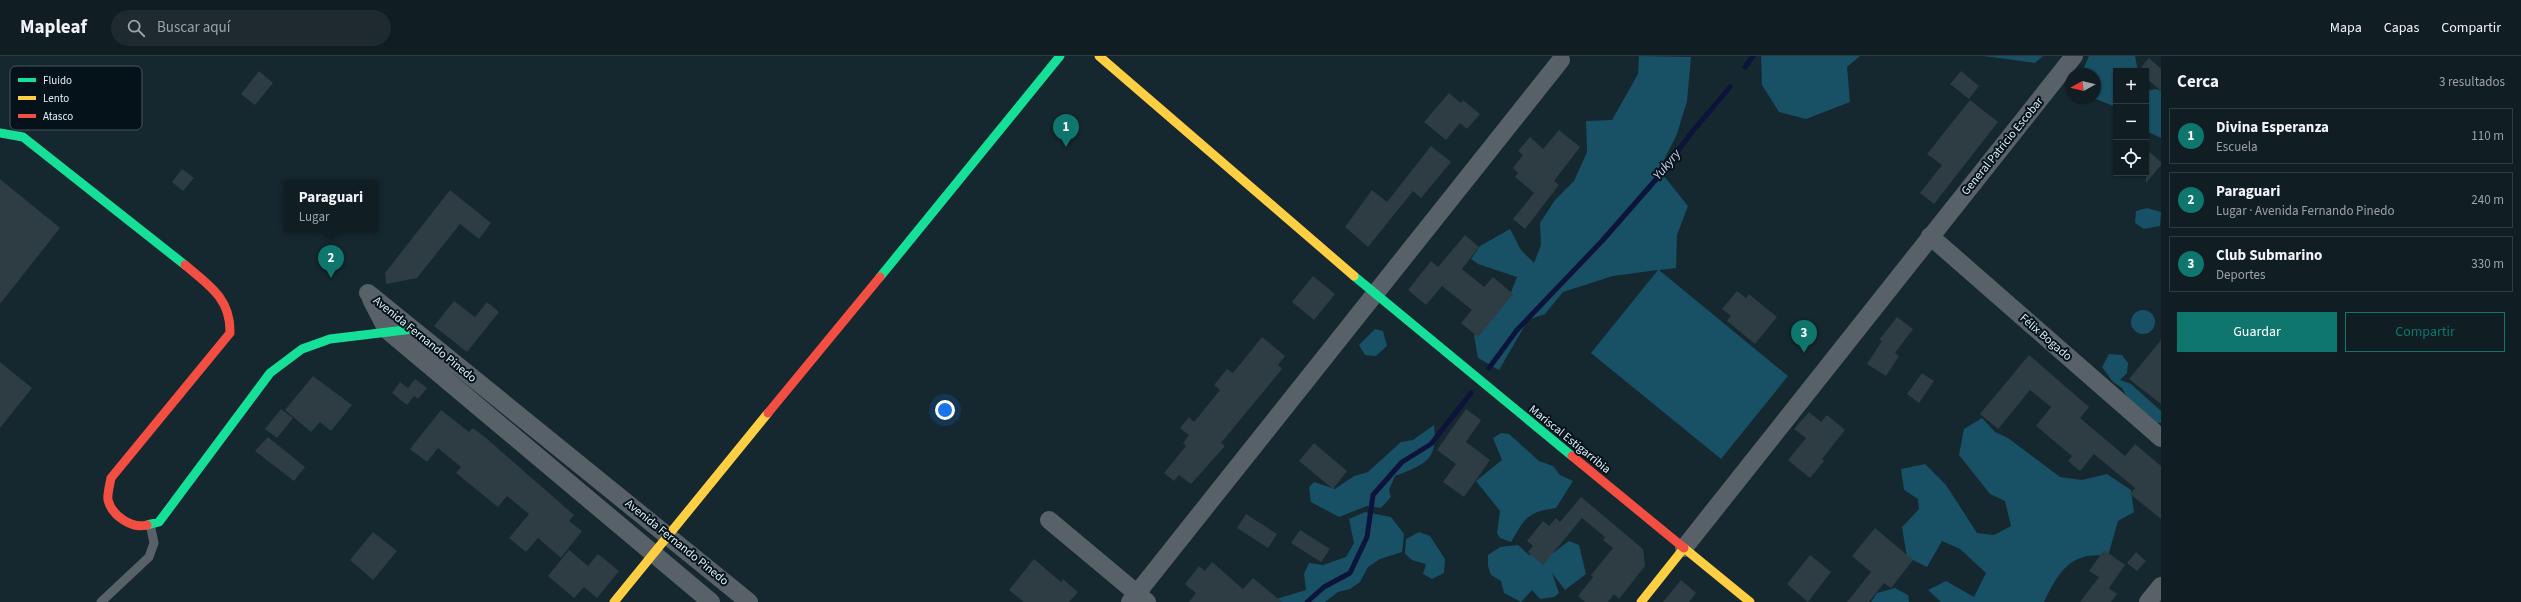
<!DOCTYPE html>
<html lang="es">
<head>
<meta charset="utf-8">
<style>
  body { margin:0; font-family:"Source Sans 3",sans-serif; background:#1e2a30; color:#f1f3f6 }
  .controls { position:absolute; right:12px; top:12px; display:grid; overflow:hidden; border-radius:0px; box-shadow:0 1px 3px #0004 }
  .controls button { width:36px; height:36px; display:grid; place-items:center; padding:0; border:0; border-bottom:1px solid #303b41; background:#101d23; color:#f1f3f6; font:20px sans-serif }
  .compass { position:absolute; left:2065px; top:12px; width:36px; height:36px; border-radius:50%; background:#101d23; box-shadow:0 1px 3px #0004; rotate:262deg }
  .you { position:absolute; left:945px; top:354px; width:14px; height:14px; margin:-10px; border:3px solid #fff; border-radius:50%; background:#1a73e8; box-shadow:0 0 0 6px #1a73e833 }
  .badge { display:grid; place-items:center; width:26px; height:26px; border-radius:50%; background:#0f766e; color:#fff; font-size:13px; font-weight:700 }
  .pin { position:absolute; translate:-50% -33px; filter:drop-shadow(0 1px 2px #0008) }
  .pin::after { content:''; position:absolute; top:21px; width:14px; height:12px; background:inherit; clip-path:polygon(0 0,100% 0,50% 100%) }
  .popup { position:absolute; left:284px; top:124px; width:94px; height:52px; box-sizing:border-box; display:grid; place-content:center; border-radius:0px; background:#101d23; filter:drop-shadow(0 1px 3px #0005); font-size:13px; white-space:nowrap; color:#9ca2a6 }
  .popup b { font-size:15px; color:#f1f3f6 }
  .popup::after { content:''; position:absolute; left:50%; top:100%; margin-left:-8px; border:8px solid transparent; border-top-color:#101d23 }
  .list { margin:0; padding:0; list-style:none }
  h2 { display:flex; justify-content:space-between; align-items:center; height:52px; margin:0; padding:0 16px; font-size:17px }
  h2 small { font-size:13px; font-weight:400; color:#9ca2a6 }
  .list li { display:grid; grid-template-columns:26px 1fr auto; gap:12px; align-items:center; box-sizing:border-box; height:56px; margin:0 8px 8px; padding:0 8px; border:1px solid #303b41; border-radius:0px }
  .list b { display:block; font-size:15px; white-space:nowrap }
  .list p { margin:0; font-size:13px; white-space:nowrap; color:#9ca2a6 }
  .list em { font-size:13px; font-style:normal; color:#9ca2a6 }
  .actions { display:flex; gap:8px; padding:12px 16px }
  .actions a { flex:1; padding:9px 0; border:1px solid #0f766e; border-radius:0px; text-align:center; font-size:14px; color:#0f766e }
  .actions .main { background:#0f766e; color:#fff }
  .icon { flex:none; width:22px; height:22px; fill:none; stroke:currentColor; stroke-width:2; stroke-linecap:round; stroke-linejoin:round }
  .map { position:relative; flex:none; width:2161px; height:546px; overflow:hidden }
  header { display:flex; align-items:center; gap:24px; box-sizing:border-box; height:56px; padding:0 20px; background:#101d23; border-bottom:1px solid #303b41 }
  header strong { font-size:19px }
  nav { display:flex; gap:22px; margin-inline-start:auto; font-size:14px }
  .search { width:280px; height:36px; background:#1e2a30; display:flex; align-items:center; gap:10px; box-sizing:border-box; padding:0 14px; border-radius:22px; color:#9ca2a6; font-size:15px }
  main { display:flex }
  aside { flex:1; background:#101d23 }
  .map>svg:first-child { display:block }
</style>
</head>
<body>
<header>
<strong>Mapleaf</strong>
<div class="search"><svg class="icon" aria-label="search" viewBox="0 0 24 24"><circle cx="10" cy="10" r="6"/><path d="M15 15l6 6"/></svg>Buscar aquí</div>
<nav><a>Mapa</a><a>Capas</a><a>Compartir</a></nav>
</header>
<main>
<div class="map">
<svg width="2161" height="546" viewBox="0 0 2161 546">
  <rect width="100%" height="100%" fill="#15272f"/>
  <path fill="#185065" d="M1639,0L1691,1L1687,45L1677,78L1659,114L1688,150L1677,179L1676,212L1659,214L1788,320L1721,403L1591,297L1658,214L1613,220L1563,236L1545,258L1528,264L1499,314L1478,302L1474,279L1509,241L1517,221L1478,208L1471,203L1480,190L1510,173L1521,194L1534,207L1541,189L1540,167L1555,144L1574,125L1587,96L1586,65L1612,64L1638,18Z
    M1761,0H1860L1847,11L1850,46L1806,63L1779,56L1762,29Z
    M1984,0H2043L2035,7Z
    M2089,0H2135L2138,15H2116V51L2093,42H2095V18H2081Z
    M2156,33L2161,35V82L2146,75V35Z
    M2147,152L2161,156L2160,170L2144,173L2135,167L2136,155Z
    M2131 266a12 12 0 1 1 24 0a12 12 0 1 1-24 0Z
    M1375,273L1383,275L1387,290L1376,300L1365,299L1359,289Z
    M2109,298L2122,299L2128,307L2127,317L2120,324L2131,328L2161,355V367H2153L2129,345L2122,332L2113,326L2102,311Z
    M1982,362L1995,376L2008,382L2060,421L2082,424L2107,418L2131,434L2134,456L2118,465L2108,500C2071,495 2059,515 2044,546H1941L1928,534L1946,525L1974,541L1986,517L1960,493L1942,485L1927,511L1907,501L1902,471L1919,453L1918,443L1904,434L1901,413L1925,408L1946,429L1977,477L1994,479L2011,470L2005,445L1990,438L1959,399L1964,373Z
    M1434,369C1438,405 1425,408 1395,420L1389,434L1391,441L1381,452L1367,450L1339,461L1311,446L1309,431L1314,426L1335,433L1354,420L1368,416L1401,386L1413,384Z
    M1501,377L1509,378L1539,405L1553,410L1560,419L1573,425L1556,452C1527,456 1525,462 1511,486L1500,482L1497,477L1500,455L1476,425L1502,404L1493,382Z
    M1365,456L1391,461L1404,478L1402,496L1380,503L1368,511L1360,526L1350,533L1338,536L1325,546H1275L1276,543L1306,534L1304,518L1309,507L1323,509L1346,501L1354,487L1349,463Z
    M1419,476L1430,480L1445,503L1444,517L1432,523L1423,518L1426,508L1412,504L1405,498L1406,483Z
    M1569,485L1579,489L1586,518L1565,534L1552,517L1559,537L1554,541L1540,543L1532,534L1521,546L1504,537L1501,525L1491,519L1488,510V499L1500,491L1518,489L1529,499L1553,497Z
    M1895,532L1908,539L1909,546H1871L1877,537Z"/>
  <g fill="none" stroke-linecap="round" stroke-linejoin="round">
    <path stroke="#0d133a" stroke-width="5" d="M1745,11L1753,0
      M1489,312L1517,274L1602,185L1659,120L1692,76L1730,31
      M1307,546L1324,531L1350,517L1367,481L1373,439L1402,406L1431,388L1471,337"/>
  </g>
  <path fill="#2d3d43" d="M2149,2L2161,13V35L2146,22V15H2138Z
    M259,15L273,27L255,49L241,38Z
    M1961,15L1979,30L1969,43L1950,28Z
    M1449,37L1461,47L1463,44L1480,58L1467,73L1460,67L1446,84L1424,66Z
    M1970,44L1998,66L1934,148L1920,137L1942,109L1927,98Z
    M1559,74L1580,91L1554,125L1559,129L1525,173L1513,163L1534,137L1515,121L1518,117L1513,112L1523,99L1518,95L1530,81L1543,93Z
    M1431,90L1451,106L1421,142L1413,135L1368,191L1345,171L1372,134L1387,146Z
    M2146,93L2161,106V109L2146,127Z
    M182,113L194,122L183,135L172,126Z
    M0,123L60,172L0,248Z
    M450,134L491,167L479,183L460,168L417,222L386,228L385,217Z
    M1465,179L1479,191L1462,213L1484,231L1493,221L1513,238L1478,281L1461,267L1472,254L1442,230L1426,249L1408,234L1431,205L1438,211Z
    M1313,220L1335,238L1314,264L1292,246Z
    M1737,235L1746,242L1749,238L1777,261L1755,288L1727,265L1731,260L1722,253Z
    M454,245L475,261L487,246L499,256L467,296L434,270Z
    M1897,261L1913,273L1895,297L1899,300L1886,320L1867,308L1882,285L1879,284Z
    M1262,281L1285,300L1278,309L1282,313L1221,387L1225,390L1191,428L1179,419L1174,425L1164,417L1186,390L1183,387L1189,379L1180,372L1189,361L1194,366L1220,334L1214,329L1227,313L1233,317Z
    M2161,284V348L2129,323Z
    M2029,299L2089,351L2080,362L2125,400L2135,388L2161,410V463L2130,438L2135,432L2094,398L2080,415L2068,405L2072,400L2036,370L2051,351L2030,334L1998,373L1980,358Z
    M0,306L32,332L0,372Z
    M1922,317L1934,325L1919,347L1907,338Z
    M313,320L352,349L331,375L320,366L311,376L285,354Z
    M415,323L427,332L418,343L414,340L407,349L392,337L400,326L408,332Z
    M281,353L293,362L277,382L265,373Z
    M1466,353L1481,364L1466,386L1490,404L1464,441L1443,426L1456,408L1437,394Z
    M441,354L469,376L473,372L486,382L574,459L569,465L582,475L561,502L538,482L526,496L509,482L529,458L507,440L498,451L456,417L461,411L438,392L427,406L410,393Z
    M1809,356L1821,366L1827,359L1845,374L1822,403L1824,405L1810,422L1788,404L1806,382L1794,373Z
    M268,381L305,411L294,425L255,395Z
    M1314,387L1347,415L1333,433L1299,405Z
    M1581,441L1643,493L1645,510L1619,543L1614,538L1608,546H1585L1578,540L1593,521L1591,519L1613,492L1603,484L1605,481L1582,462L1543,509L1528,496L1533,490L1527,485L1543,465L1549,470L1556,462L1560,466Z
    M1246,458L1277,478L1268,492L1237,472Z
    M1875,472L1913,504L1891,532L1884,527L1869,546H1847L1871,516L1852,500Z
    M1300,474L1330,493L1321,506L1291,487Z
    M373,476L397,495L373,524L350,504Z
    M569,494L588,510L598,498L619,515L597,542L584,531L574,542L548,520Z
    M2104,494L2125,509L2109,532L2117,538L2111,546H2080L2099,521L2089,515Z
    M2136,496L2146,505L2137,515L2127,507Z
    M1810,499L1831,516L1808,546L1787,528Z
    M1034,503L1061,526L1063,523L1078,536L1069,546H1024L1009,534Z
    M1212,506L1243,533L1253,522L1282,546H1189L1196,537L1185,528L1199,510L1205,515Z
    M1681,524L1696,537L1689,546H1663Z"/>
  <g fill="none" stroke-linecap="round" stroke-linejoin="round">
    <path stroke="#576167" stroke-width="9" d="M101,546L149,501L154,487L150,468"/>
    <path stroke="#576167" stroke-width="18" d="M1930,180L2161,382
      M368,237L749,546
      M371,243L387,274L711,546
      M1049,464L1147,546
      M1684,492L2074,0
      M1130,546L1561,4
      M2148,546L2161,530"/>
    <path stroke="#16e098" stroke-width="9" d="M0,77L23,81L185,209
      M1354,220L1572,400
      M880,221L1060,0
      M147,469L159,466L270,317L302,293L330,283L413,273"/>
    <path stroke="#ffcf43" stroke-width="9" d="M1099,0L1354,220
      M614,546L768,357
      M1641,546L1684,492L1750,546"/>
    <path stroke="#f24e42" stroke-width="9" d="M768,357L880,221
      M1572,400L1684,492
      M147,469C132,473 112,460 108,444C107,438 110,428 111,422L230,277C231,243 209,229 185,209"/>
  </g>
  <g text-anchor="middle" stroke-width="4" stroke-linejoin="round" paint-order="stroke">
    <g font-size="12" fill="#def1fa" stroke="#061219">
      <text transform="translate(2002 90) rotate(-51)" y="4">General Patricio Escobar</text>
      <text transform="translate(2046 281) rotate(41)" y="4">Félix Bogado</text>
      <text transform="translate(425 283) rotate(39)" y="4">Avenida Fernando Pinedo</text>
      <text transform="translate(1570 383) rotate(39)" y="4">Mariscal Estigarribia</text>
      <text transform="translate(677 486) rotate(39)" y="4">Avenida Fernando Pinedo</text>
    </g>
    <g font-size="13" font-style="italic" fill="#cdd6f6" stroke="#061219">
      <text transform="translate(1666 108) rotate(-50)" y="5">Yukyry</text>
    </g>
  </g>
  <rect x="10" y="10" width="132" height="64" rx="6" fill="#061219" stroke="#47555c" stroke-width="1"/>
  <rect x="18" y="22" width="18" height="4" fill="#16e098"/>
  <rect x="18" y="40" width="18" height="4" fill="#ffcf43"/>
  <rect x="18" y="58" width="18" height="4" fill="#f24e42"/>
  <g font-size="11" fill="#def1fa">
    <text x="43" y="28">Fluido</text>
    <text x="43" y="46">Lento</text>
    <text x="43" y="64">Atasco</text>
  </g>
</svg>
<div class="controls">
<button>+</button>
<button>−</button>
<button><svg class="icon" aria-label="locate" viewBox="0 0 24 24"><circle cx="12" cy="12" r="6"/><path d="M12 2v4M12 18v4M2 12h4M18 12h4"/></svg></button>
</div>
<svg class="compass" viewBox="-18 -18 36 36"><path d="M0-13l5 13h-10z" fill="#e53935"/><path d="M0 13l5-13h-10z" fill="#9ca2a6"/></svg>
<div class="you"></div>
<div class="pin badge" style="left:1066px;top:91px">1</div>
<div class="pin badge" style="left:331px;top:222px">2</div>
<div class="popup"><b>Paraguari</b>Lugar</div>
<div class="pin badge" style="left:1804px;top:297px">3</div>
</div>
<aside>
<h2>Cerca<small>3 resultados</small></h2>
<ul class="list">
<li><span class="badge">1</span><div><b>Divina Esperanza</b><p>Escuela</p></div><em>110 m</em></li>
<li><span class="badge">2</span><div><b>Paraguari</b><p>Lugar · Avenida Fernando Pinedo</p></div><em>240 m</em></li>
<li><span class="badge">3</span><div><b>Club Submarino</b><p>Deportes</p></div><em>330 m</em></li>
</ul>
<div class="actions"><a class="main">Guardar</a><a>Compartir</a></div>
</aside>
</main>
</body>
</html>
